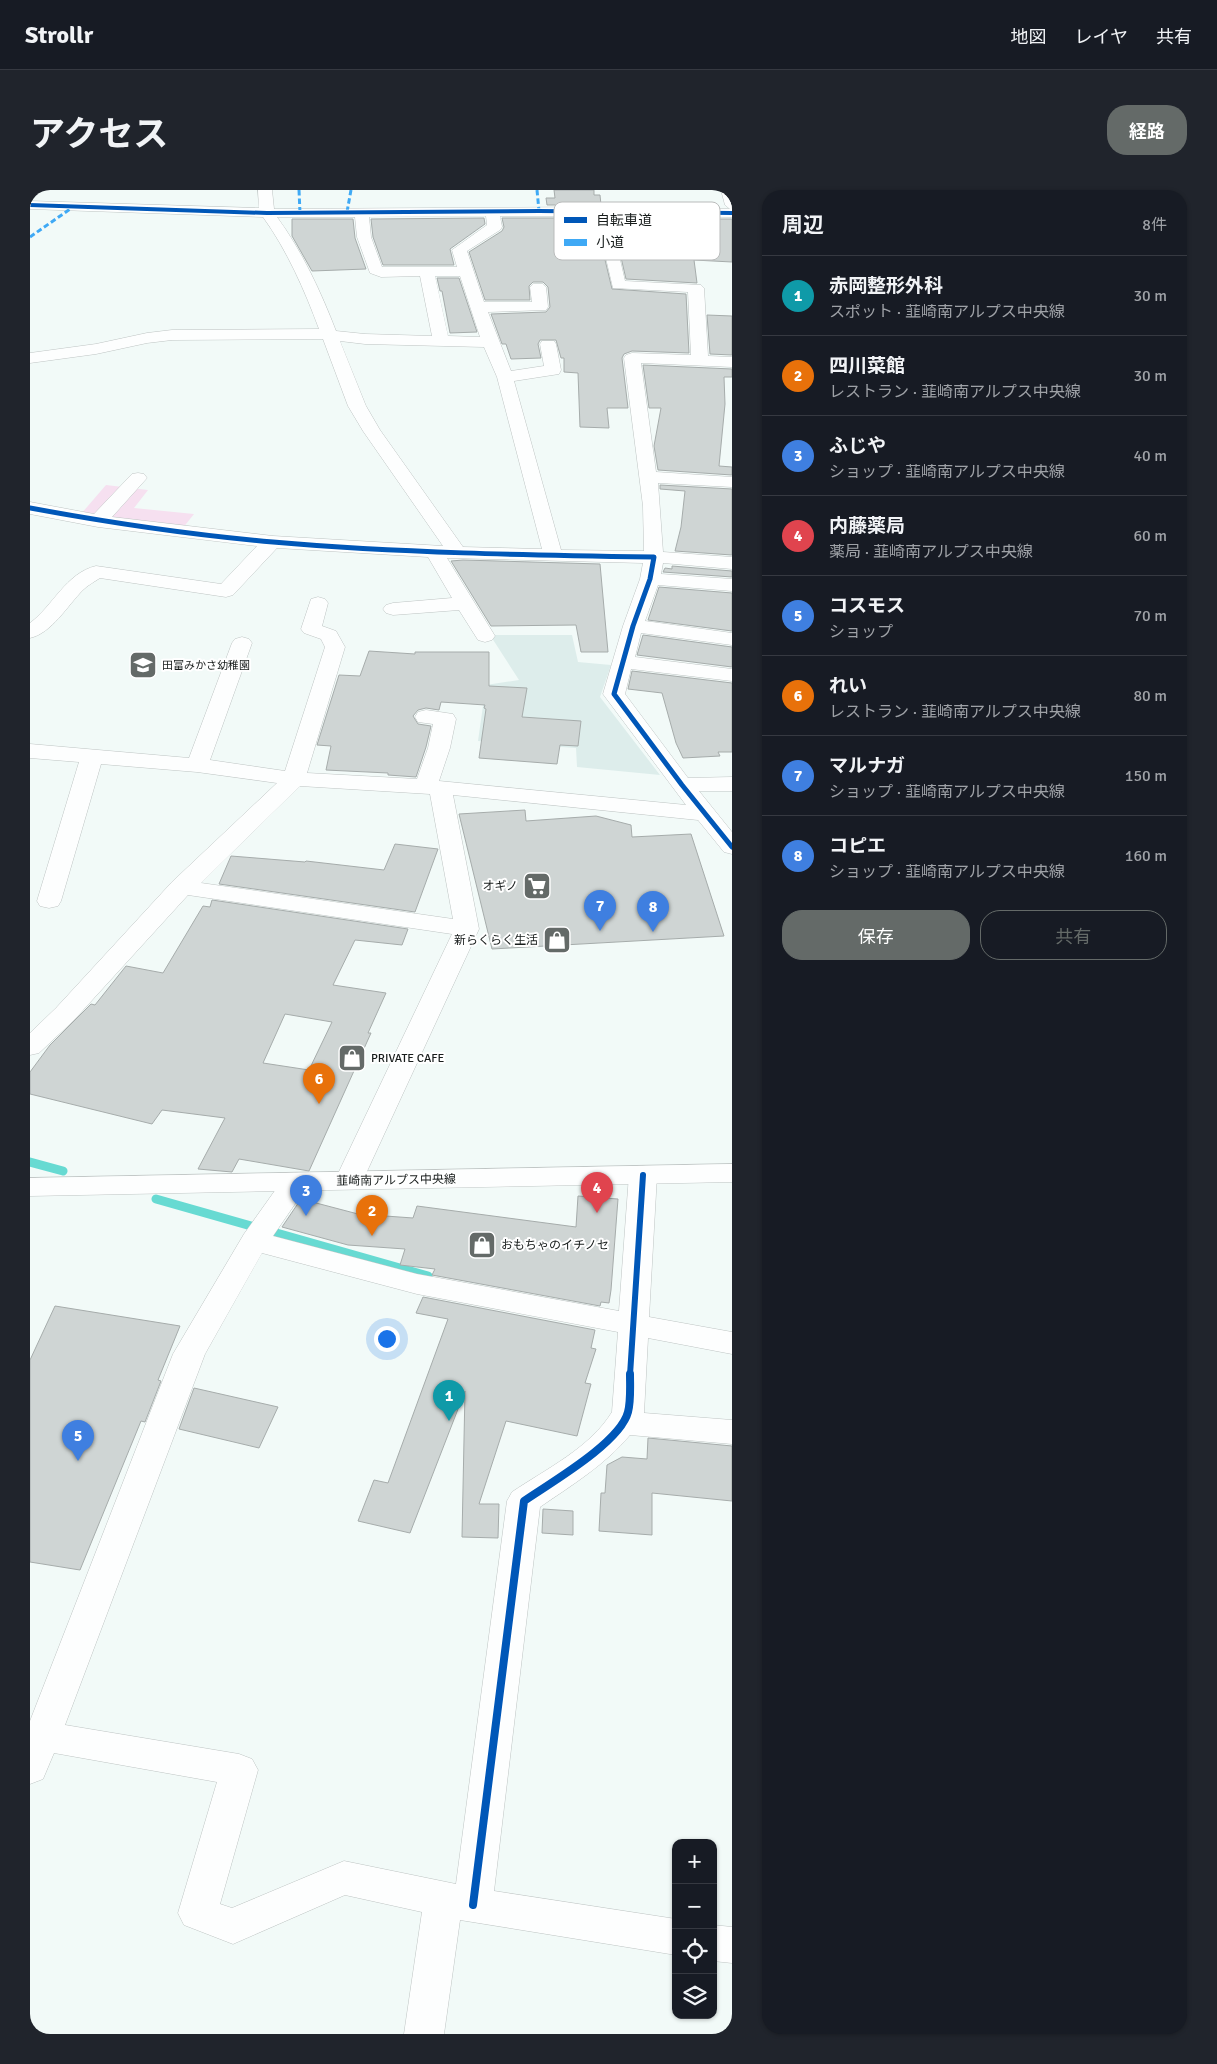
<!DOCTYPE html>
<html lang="ja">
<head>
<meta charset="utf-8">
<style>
  body { margin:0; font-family:Signika,"Noto Sans JP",sans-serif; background:#20242c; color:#f1f3f6 }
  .controls { position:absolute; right:15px; bottom:15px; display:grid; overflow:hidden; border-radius:10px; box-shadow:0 1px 4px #0004 }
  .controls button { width:45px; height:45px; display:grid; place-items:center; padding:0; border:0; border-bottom:1px solid #363941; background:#171b24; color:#f1f3f6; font:25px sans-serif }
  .you { position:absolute; left:356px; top:1148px; width:18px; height:18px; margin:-12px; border:4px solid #fff; border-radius:50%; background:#1a73e8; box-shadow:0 0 0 8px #1a73e833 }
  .badge { display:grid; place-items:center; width:32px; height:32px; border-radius:50%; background:#646a68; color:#fff; font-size:16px; font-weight:700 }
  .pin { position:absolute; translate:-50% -41px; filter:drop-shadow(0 1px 2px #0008) }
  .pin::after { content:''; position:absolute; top:26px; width:18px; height:15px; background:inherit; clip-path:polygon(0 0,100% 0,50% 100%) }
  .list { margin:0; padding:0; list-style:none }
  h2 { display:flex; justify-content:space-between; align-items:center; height:65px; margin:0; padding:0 20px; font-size:21px }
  h2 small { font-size:16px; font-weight:400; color:#9ea1a6 }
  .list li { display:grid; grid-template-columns:32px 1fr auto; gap:15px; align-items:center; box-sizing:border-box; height:80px; padding:0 20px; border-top:1px solid #363941 }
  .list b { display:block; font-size:19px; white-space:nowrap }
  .list p { margin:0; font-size:16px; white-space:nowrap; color:#9ea1a6 }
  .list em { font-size:16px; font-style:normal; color:#9ea1a6 }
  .actions { display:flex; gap:10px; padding:15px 20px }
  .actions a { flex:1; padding:11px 0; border:1px solid #646a68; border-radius:20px; text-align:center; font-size:18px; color:#646a68 }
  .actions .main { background:#646a68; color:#fff }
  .icon { flex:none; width:28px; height:28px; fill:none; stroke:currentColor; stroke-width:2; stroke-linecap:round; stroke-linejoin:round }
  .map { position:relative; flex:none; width:702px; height:1844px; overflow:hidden; border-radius:20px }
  header { display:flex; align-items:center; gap:30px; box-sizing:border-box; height:70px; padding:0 25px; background:#171b24; border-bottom:1px solid #363941 }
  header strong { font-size:24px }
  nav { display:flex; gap:28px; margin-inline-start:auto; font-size:18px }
  .intro { display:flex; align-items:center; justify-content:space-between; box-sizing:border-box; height:120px; padding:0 30px }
  h1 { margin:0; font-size:35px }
  .button { padding:12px 22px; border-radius:20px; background:#646a68; color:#fff; font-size:18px; font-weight:700 }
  main { display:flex; gap:30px; padding:0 30px }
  aside { flex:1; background:#171b24; border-radius:20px; box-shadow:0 1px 4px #0004 }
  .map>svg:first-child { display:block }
</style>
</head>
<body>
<header>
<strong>Strollr</strong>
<nav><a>地図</a><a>レイヤ</a><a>共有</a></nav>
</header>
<div class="intro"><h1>アクセス</h1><a class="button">経路</a></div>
<main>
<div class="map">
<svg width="702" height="1844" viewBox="0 0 702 1844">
  <rect width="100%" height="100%" fill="#f2faf8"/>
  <path fill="#ddedeb" d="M460,445H542L548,472L581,475L570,507L630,585L547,577L546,558L448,551L456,495L489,490Z"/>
  <path fill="#f6e0f0" d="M76,295L118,300L104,318L164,324L152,339L51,324Z"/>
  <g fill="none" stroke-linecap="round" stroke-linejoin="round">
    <path stroke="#67dad2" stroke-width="9" d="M0,972L33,981
      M126,1009L398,1086"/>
  </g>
  <path fill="#cfd5d4" stroke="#a6acab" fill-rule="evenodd" d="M524,0H564V5H570L571,15H517L516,8H525Z
    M454,28L455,34L420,59L424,75H353L343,47L341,29Z
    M472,28H565L582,99L656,104L659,163L602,161L594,164L592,168L598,218H577L579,238L550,237L548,183L534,182V168H531L526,150H510L508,154L511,168L481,169L476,154H472L461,124L516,122L520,117L518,97L513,92H503L499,96L500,110H455L439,62L472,41L474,37Z
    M582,28L675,30V29H702V72L664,70L667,93L596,89L590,63H640L647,61L649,56L645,52L640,51H588Z
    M262,29H323L325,48L336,79L282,81L262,46Z
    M407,88H429L447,142L420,143L412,101H410Z
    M677,125L702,126V165L680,164Z
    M613,175L702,179V187H694L695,214L689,276L702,277V285L628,280L624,256L631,218H619Z
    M630,295L702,299V365L645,361L651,337L655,301L630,299Z
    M433,370L570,374L578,462H551L546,435L461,436L421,371Z
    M642,376L702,381V387L633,382L635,378L642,379Z
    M629,397L702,403V441L618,430Z
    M613,445L702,457V477L607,465Z
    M339,461L385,464V462H459V496L497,498L492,527L551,531L548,556L530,555L527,574L449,568L456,519L454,518L455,515L411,512L409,520L396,518L388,520L383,526L388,534L401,536L396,557L386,587L358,585V583L296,580L301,556L287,555L309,485L330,486Z
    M602,481L702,493V562H688L690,566L653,568L646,553L632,503L598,499Z
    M495,620L496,631L566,626L601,635L602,647L661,644L694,746L462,759L429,624Z
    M365,654L408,659L385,722L189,694L201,666L275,672L276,671L354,680Z
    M182,710L378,739L372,755L325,750L303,795L356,803L338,843H341L279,981L209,969L202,982L168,979L195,928L132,920L122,934L0,904V882L20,855L61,814L65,815L96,776L133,783L173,716L180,717ZM255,824L302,832L279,880L233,873Z
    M548,1006L588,1009L581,1100L579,1113L571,1112L570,1116L402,1085L405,1079L370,1075L375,1059L318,1055L252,1037L271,1009L328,1024L383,1028L387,1016L546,1037Z
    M393,1107L565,1140L561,1158L566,1159L555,1193L561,1194L547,1246L476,1231L449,1314H469L468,1348L432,1347L435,1201L380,1343L328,1331L344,1290L358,1293L418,1129L386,1123Z
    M25,1116L150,1136L128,1190L131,1191L115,1232L111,1231L50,1380L0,1372V1170Z
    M164,1198L248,1217L229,1258L149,1239Z
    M618,1248L702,1256V1311L622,1303V1345L569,1341L571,1303H575L577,1275L592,1267L617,1269Z
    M513,1319L543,1321V1345L512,1343Z"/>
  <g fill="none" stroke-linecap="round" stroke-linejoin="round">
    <g stroke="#bec4c3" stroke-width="1">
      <path id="minor" d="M228,0H242L244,19L572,17L700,19L695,15L691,0H702V27L580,26L586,53H640L645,54L647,57L645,60L640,61H588L595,91L671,95L674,98L678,166L702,167V177L611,173L626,282L702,287V297L628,293L633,362L702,367V379L633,373L631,384L702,389V401L628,395L615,431L702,443V455L611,443L605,467L702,479V491L601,479L595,504L658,588L702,587V601H669L702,642V664L694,662L668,630L423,605L449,739L333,990L329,997L319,999L309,997L305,990L422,744L158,705L44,830L9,863L0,865V843L26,818L142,692L247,593L167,582L71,574L31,711L28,716L19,718L10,716L7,711L49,572L0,568V554L159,568L202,453L205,449L212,447L219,449L222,453L180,570L255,581L295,457L291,449L274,443L271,439L281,409L288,407L295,409L298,413L292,436L306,441L315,457L277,583L387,589L398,558L403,534L388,532L385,527L388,522L396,520L423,524L426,529L420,558L409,591L656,615L573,504L593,436L610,389L613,373L417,368L465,446L462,450L455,452L448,450L429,420L363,425L356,423L353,419L356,415L363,413L422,408L398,367L247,358L203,405L196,407L70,388C64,392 58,395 53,400C37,416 22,443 0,448V433C23,416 36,383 66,376L191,394L227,356L68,337L0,324V312L64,324L102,284L108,283L114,284L117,288L82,327L243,346L413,356L333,241L318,216L293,149L142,150L117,153L66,164L0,173V163L66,154L117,143L142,140L289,139C275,101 257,60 233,27L0,19V11L229,18ZM456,26L457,35L422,60L427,77H352L341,47L339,27ZM470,26H566L583,98L658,102L661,165L602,163L596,165L594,168L613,316L614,361L531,360L484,191L529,184L531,180L526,154L524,151H512L510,154L514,176L481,181L458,122L516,120L518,117L516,97L513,94H503L500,97L502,112H454L437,61L470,40L472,37ZM247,27H325L327,47L340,83L351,87L390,86L402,146L335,144L306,141C291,102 272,61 247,27ZM405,86H430L450,147L418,146ZM310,151L335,154L454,157L467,187L512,359L433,357L350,240L336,216ZM270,596L400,604L423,729L171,693Z
        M613,976L623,978L627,985L619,1127L702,1142V1164L618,1148L614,1223L702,1230V1254L600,1245C575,1275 542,1295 510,1317L464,1701L646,1729V1765L430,1730L414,1844H374L392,1722L315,1705L203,1754L154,1735L148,1723L187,1592L24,1563L13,1589L0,1594V1531L143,1164L214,1044L256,985L266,983L276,985L280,992L243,1046L387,1084L589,1121L599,985L603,978ZM232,1063L387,1104L588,1142L582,1222C560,1258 516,1279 482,1302L477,1311L426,1694L314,1671L202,1718L190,1714L228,1580L222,1569L209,1564L35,1535L175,1164Z
        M683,1735L702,1737V1773L683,1771Z"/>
    </g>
    <g stroke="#bec4c3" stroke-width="1">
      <path id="major" d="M702,974V992L0,1006V988Z"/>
    </g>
    <use href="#minor" fill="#fdfefe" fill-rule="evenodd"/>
    <use href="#major" fill="#fdfefe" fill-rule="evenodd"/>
    <path stroke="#3fa9f5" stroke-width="3" stroke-dasharray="5.5 3" stroke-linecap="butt" d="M269,0L270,23
      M507,0L509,21
      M317,22L321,0
      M0,47L43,17"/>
    <g stroke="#fff" stroke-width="5.5">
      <path id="cycleway-far3" d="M0,15L237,23L509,21L702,23"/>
    </g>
    <g stroke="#fff" stroke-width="8">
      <path id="cycleway-far2" d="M0,318C81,333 161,345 243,352C370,363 497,365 624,367L620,389L603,436L584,504L652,595L702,657"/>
    </g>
    <g stroke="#fff" stroke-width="9">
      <path id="cycleway-far1" d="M600,1185L613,985"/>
    </g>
    <g stroke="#fff" stroke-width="11">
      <path id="cycleway" d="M443,1715L494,1311C520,1293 590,1253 598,1222C601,1211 600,1196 600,1184"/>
    </g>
    <use href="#cycleway-far3" stroke="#0057b8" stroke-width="4"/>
    <use href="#cycleway-far2" stroke="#0057b8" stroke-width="5"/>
    <use href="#cycleway-far1" stroke="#0057b8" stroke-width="6"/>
    <use href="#cycleway" stroke="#0057b8" stroke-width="8"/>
  </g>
  <defs>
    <g id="school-square" transform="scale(1.4375)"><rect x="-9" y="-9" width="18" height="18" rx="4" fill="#646a68" stroke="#fff"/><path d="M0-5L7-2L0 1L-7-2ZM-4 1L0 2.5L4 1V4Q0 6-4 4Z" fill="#fff"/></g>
    <g id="supermarket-square" transform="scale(1.4375)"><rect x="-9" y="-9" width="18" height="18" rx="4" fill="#646a68" stroke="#fff"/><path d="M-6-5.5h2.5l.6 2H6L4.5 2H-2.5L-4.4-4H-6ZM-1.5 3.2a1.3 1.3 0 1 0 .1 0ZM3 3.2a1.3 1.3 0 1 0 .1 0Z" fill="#fff"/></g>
    <g id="shop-square" transform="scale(1.4375)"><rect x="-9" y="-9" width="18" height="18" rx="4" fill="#646a68" stroke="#fff"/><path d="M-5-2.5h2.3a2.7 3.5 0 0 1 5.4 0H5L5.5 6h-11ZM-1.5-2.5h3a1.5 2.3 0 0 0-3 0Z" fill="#fff"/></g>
  </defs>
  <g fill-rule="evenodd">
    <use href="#school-square" x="113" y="475"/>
    <use href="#supermarket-square" x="507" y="696"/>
    <use href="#shop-square" x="527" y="750"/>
    <use href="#shop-square" x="322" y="868"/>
    <use href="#shop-square" x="452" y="1055"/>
  </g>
  <g text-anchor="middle" stroke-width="4" stroke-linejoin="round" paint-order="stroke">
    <g font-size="11" fill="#171c1b" stroke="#fff" text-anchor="start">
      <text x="132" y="479">田富みかさ幼稚園</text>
    </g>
    <g font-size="12" fill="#171c1b" stroke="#fff" text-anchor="end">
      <text x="488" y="700">オギノ</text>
      <text x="508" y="754">新らくらく生活</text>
      <text x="341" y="872" text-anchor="start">PRIVATE CAFE</text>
      <text x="471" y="1059" text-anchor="start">おもちゃのイチノセ</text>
    </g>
    <g font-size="12" fill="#171c1b" stroke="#fff">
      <text transform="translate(366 990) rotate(-1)" y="4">韮崎南アルプス中央線</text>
    </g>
  </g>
  <rect x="524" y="12" width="166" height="58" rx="8" fill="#fff" stroke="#b9bbbb" stroke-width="1"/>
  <rect x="534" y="27" width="23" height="6" fill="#0057b8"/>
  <rect x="534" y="49" width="23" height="7" fill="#3fa9f5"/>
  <g font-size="14" fill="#171c1b">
    <text x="566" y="35">自転車道</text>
    <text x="566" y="57">小道</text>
  </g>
</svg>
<div class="controls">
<button>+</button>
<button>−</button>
<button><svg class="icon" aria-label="locate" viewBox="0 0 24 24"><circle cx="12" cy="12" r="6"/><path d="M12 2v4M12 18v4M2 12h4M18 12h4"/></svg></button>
<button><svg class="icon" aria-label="layers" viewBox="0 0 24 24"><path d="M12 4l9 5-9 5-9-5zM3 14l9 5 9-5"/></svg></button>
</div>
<div class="you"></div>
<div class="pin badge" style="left:419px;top:1231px;background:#0f9aa8">1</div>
<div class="pin badge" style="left:342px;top:1046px;background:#e8710a">2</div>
<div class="pin badge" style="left:276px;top:1026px;background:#3f7fe0">3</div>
<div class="pin badge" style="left:567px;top:1023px;background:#e0444e">4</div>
<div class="pin badge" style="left:48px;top:1271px;background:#3f7fe0">5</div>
<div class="pin badge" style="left:289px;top:914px;background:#e8710a">6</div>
<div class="pin badge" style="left:570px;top:741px;background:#3f7fe0">7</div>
<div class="pin badge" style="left:623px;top:742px;background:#3f7fe0">8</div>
</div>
<aside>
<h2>周辺<small>8件</small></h2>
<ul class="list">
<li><span class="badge" style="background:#0f9aa8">1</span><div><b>赤岡整形外科</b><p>スポット · 韮崎南アルプス中央線</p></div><em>30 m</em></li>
<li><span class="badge" style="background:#e8710a">2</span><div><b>四川菜館</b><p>レストラン · 韮崎南アルプス中央線</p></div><em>30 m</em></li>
<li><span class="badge" style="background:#3f7fe0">3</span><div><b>ふじや</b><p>ショップ · 韮崎南アルプス中央線</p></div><em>40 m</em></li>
<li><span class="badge" style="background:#e0444e">4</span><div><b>内藤薬局</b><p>薬局 · 韮崎南アルプス中央線</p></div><em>60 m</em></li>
<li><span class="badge" style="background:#3f7fe0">5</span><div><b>コスモス</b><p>ショップ</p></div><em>70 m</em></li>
<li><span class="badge" style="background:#e8710a">6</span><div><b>れい</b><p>レストラン · 韮崎南アルプス中央線</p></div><em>80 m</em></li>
<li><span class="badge" style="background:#3f7fe0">7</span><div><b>マルナガ</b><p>ショップ · 韮崎南アルプス中央線</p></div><em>150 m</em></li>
<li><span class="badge" style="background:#3f7fe0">8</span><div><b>コピエ</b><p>ショップ · 韮崎南アルプス中央線</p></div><em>160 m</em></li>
</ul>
<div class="actions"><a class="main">保存</a><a>共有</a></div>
</aside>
</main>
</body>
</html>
